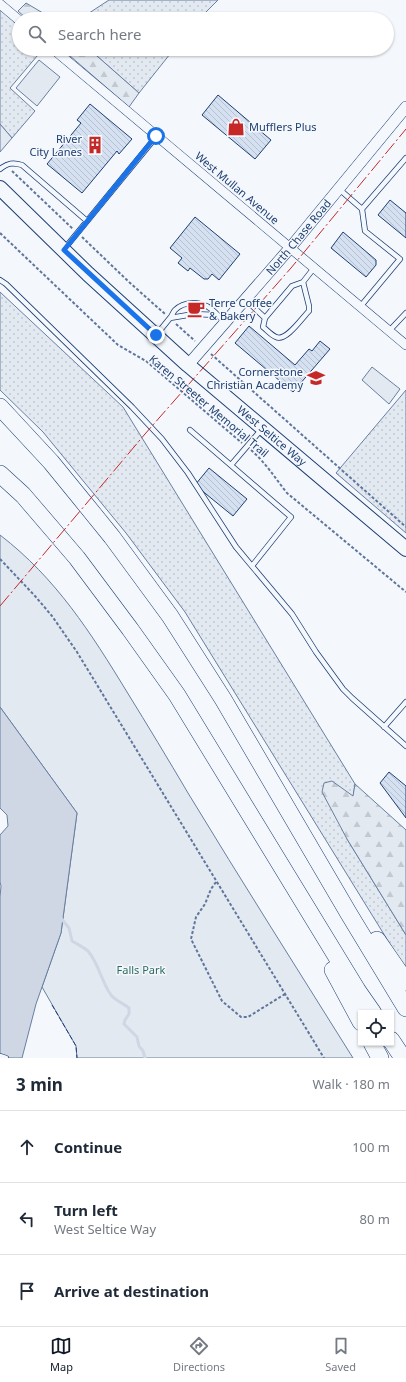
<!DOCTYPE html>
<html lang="en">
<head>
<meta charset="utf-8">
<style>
  body { margin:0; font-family:"Noto Sans",sans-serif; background:#f6f6f7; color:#1f2937 }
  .controls { position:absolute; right:12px; bottom:12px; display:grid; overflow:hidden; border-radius:0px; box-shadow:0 1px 3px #0004 }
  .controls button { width:36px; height:36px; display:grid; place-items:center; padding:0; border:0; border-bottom:1px solid #e0e1e3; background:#fff; color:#1f2937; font:20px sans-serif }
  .stop { position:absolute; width:12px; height:12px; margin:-9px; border:3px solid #1a73e8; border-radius:50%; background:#fff }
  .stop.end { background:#1a73e8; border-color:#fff; box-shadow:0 1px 4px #0008 }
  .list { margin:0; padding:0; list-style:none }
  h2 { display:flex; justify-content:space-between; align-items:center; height:52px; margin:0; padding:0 16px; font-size:17px }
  h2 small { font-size:13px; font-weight:400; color:#747a83 }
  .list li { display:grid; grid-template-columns:26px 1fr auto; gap:12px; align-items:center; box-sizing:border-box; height:72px; padding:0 16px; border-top:1px solid #e0e1e3 }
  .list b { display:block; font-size:15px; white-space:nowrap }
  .list p { margin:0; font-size:13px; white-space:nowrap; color:#747a83 }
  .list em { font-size:13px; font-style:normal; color:#747a83 }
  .icon { flex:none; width:22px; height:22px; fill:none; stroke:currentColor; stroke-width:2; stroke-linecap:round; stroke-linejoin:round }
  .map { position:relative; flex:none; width:406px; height:1058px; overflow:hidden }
  .search { position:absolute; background:#fff; box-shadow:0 1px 3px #0004; left:12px; right:12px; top:12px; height:44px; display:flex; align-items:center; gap:10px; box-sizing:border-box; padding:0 14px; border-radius:22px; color:#747a83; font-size:15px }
  .sheet { height:268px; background:#fff }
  nav { display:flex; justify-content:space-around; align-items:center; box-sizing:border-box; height:56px; border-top:1px solid #e0e1e3; background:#fff; font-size:11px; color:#747a83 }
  nav a { display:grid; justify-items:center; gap:2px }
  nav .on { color:#111827 }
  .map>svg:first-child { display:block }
</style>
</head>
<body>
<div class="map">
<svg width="406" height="1058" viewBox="0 0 406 1058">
  <defs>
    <pattern id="grass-dots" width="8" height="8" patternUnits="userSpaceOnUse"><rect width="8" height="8" fill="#e3e9f0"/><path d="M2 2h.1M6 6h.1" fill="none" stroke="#c2c9d1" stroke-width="1.8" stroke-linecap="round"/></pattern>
    <pattern id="forest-firs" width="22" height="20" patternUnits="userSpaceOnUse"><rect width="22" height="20" fill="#e3e9f0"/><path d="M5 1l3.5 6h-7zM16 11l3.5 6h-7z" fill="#c2c9d1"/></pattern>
    <pattern id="building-back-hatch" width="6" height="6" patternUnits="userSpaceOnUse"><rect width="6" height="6" fill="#d5e0f0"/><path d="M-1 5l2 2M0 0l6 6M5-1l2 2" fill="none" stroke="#b6c1d1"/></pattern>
  </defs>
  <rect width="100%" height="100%" fill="#f4f7fb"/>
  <path fill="url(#grass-dots)" stroke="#687fa3" d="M109,0H218L199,19H80Z
    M0,9L19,25V49H43L10,88L35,111L12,138L0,124Z
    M89,49H174L139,93Z
    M0,292L123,407L355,784L347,839L406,935V970L185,612L126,533L43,432L0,390Z
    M406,390V533L336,473Z"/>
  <path fill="url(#forest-firs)" stroke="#687fa3" d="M26,3L53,19H27L18,11Z
    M62,49H89L139,93L129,107Z
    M332,781L353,796L355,784L406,830V935L347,839L322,792L324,783Z"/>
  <path fill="#e3e9f0" stroke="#687fa3" d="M39,60L60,77L37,106L16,88Z
    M0,124L12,138L0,152Z
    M372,367L400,389L389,404L362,380Z
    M0,535C56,578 91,633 127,692C148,726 168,759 188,793C242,882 298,970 353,1058H77L76,1046L42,987L61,933L77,813L0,707Z"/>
  <path fill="#cfd7e4" stroke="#687fa3" d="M0,707L77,813L61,933L36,1004L22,1058H0V897L1,886L0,882V835L8,826L7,815L0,808Z"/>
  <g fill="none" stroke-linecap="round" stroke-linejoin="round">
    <path stroke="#cfd7e4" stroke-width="3" d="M60,917L69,928L72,941C77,944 83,947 88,951C99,964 101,981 111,995C116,1001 123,1003 129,1008V1014L125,1020L124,1024L137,1037L139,1046L143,1051L145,1058"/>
  </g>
  <path fill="url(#building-back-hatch)" stroke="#1d3f73" d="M218,95L271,140L255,159L202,115Z
    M90,104L132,139L119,154L117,151L82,193L47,164L81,123L77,120Z
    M390,200L406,213V238L378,215Z
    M195,217L240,254L219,280L212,274L208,279H204L190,268L188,271L178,263L182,258L170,248Z
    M343,232L376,260V265L366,277L331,248Z
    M249,326L295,365L309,349L312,351L320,341L330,349L293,392L235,343Z
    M209,468L247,499L233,516L195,485Z
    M389,772L406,786V818L380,783Z"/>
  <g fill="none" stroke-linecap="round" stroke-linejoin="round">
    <g stroke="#1d3f73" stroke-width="6">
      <path id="service" d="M0,169C8,163 13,162 22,165L87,221
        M339,189L362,209L365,231L400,259L360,307
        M362,209L406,158
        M65,248L156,137
        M0,280L6,284L132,407L162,439L188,473L236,547L292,614L316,652L343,689L352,698L406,746
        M303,282L309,306V311C302,318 286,342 276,337C271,335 267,330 263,327L265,318L292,286L303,282L314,268
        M246,300L265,318
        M216,315L194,314L170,318C172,316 173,312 175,310C184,301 201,301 211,309C216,312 220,318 224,322
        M389,331L406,313
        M157,334L170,318
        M190,430L291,517L252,566
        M231,465L261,430
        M384,727L406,702
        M0,1056L6,1058"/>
    </g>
    <g stroke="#1d3f73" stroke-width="10">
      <path id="minor" d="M0,4L19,20
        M53,49L406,345"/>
    </g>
    <g stroke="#1d3f73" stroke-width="12">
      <g id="tertiary">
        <path id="s1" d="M188,365L290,248L406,107"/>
      </g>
    </g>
    <g stroke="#1d3f73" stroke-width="16">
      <g id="primary">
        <path id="s2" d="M0,188L88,274L188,365L406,549"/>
      </g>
    </g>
    <g stroke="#1d3f73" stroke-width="18">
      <path id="motorway" d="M0,407L51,462L82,500L112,537L170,616L223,699L349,914L406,1008
        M0,474L23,495L77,558L130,629L177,695L357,990L373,1013
        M377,940L406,982
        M333,970L361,1022
        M391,1040L403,1058
        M372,1043L380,1058"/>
    </g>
    <path stroke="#5e769c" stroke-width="2" stroke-dasharray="3 2" stroke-linecap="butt" d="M12,171L73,229
      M0,233L118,345L146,361L242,443
      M82,237L129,282L165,314
      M176,324L195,341
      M211,354L406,527
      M251,450C266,463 275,478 287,493L406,592
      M0,559L35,596L52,616L77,652L324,1058
      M216,882L211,889L205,904L196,917L191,939L222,1001L241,1017H248L285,994"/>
    <use href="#service" stroke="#f4f7fb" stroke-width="4.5"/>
    <use href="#minor" stroke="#f4f7fb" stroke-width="9"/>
    <use href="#tertiary" stroke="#f4f7fb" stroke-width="11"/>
    <use href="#primary" stroke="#f4f7fb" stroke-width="14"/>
    <use href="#motorway" stroke="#f4f7fb" stroke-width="17"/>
    <path stroke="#1d3f73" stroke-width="1" stroke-dasharray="5 2" stroke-linecap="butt" d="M52,1005L76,1046L77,1058"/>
    <path stroke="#c62828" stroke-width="1" stroke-dasharray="14 3 2 3" stroke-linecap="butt" d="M0,606L145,434L291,268L406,129"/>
  </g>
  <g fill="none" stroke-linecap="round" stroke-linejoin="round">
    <path stroke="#1a73e8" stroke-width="5" d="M156,335L64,250L156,136"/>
  </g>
  <defs>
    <g id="shop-bare" transform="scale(1.38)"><path d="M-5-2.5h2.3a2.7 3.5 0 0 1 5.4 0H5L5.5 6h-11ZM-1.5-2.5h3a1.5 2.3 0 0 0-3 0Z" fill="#c62828" stroke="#f4f7fb" stroke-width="2.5" paint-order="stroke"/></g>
    <g id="building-bare" transform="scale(1.38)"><path d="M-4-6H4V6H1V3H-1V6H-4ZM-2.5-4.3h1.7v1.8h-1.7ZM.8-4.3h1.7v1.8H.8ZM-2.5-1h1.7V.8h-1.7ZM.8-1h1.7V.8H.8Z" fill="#c62828" stroke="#f4f7fb" stroke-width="2.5" paint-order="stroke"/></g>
    <g id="cafe-bare" transform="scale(1.38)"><path d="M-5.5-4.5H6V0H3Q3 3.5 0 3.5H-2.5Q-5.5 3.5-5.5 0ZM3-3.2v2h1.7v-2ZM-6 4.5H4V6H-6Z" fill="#c62828" stroke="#f4f7fb" stroke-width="2.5" paint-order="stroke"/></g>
    <g id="school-bare" transform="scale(1.38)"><path d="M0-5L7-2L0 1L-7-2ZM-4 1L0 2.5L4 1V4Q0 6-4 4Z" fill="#c62828" stroke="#f4f7fb" stroke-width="2.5" paint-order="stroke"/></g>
  </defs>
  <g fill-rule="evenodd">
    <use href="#shop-bare" x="236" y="127"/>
    <use href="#building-bare" x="95" y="145"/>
    <use href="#cafe-bare" x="196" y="309"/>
    <use href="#school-bare" x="316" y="378"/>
  </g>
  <g text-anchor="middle" stroke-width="3" stroke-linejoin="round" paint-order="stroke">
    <g font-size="11" fill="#1d3f73" stroke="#f4f7fb" text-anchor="start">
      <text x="249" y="131">Mufflers Plus</text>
      <text x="82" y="143" text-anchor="end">River<tspan x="82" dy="13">City Lanes</tspan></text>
      <text x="209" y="307">Terre Coffee<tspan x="209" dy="13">&amp; Bakery</tspan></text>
      <text x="303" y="376" text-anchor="end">Cornerstone<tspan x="303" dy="13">Christian Academy</tspan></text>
    </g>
    <g font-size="11" fill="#1d3f73" stroke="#f4f7fb">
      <text transform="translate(237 188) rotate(40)" y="4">West Mullan Avenue</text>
      <text dy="4" stroke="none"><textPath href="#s1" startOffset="169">North Chase Road</textPath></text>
      <text transform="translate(209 406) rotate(40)" y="4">Karen Streeter Memorial Trail</text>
      <text dy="4" stroke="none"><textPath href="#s2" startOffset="368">West Seltice Way</textPath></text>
    </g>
    <g font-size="11" fill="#2c6c60" stroke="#f4f7fb">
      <text x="141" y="974">Falls Park</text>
    </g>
  </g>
</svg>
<div class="controls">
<button><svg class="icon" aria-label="locate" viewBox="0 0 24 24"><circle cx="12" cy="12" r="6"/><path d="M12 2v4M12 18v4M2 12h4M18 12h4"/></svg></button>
</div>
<div class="stop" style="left:156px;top:136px"></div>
<div class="stop end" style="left:156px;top:335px"></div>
<div class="search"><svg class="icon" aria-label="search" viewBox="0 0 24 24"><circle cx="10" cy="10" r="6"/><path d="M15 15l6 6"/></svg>Search here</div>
</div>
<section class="sheet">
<h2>3 min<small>Walk · 180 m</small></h2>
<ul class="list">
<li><svg class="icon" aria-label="ahead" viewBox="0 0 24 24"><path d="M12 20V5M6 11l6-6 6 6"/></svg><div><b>Continue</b></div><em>100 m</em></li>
<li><svg class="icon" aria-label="left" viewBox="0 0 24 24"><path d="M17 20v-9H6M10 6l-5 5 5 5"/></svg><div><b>Turn left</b><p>West Seltice Way</p></div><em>80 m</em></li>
<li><svg class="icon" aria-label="arrive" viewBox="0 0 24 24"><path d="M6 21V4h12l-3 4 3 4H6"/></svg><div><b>Arrive at destination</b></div></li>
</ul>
</section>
<nav>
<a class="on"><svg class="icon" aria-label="map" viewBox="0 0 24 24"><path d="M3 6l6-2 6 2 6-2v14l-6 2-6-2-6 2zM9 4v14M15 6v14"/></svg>Map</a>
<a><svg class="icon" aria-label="directions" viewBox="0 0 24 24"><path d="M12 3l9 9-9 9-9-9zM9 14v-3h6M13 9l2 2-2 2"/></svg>Directions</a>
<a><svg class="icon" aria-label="saved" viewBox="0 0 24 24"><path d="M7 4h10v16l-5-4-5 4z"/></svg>Saved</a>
</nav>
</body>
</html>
